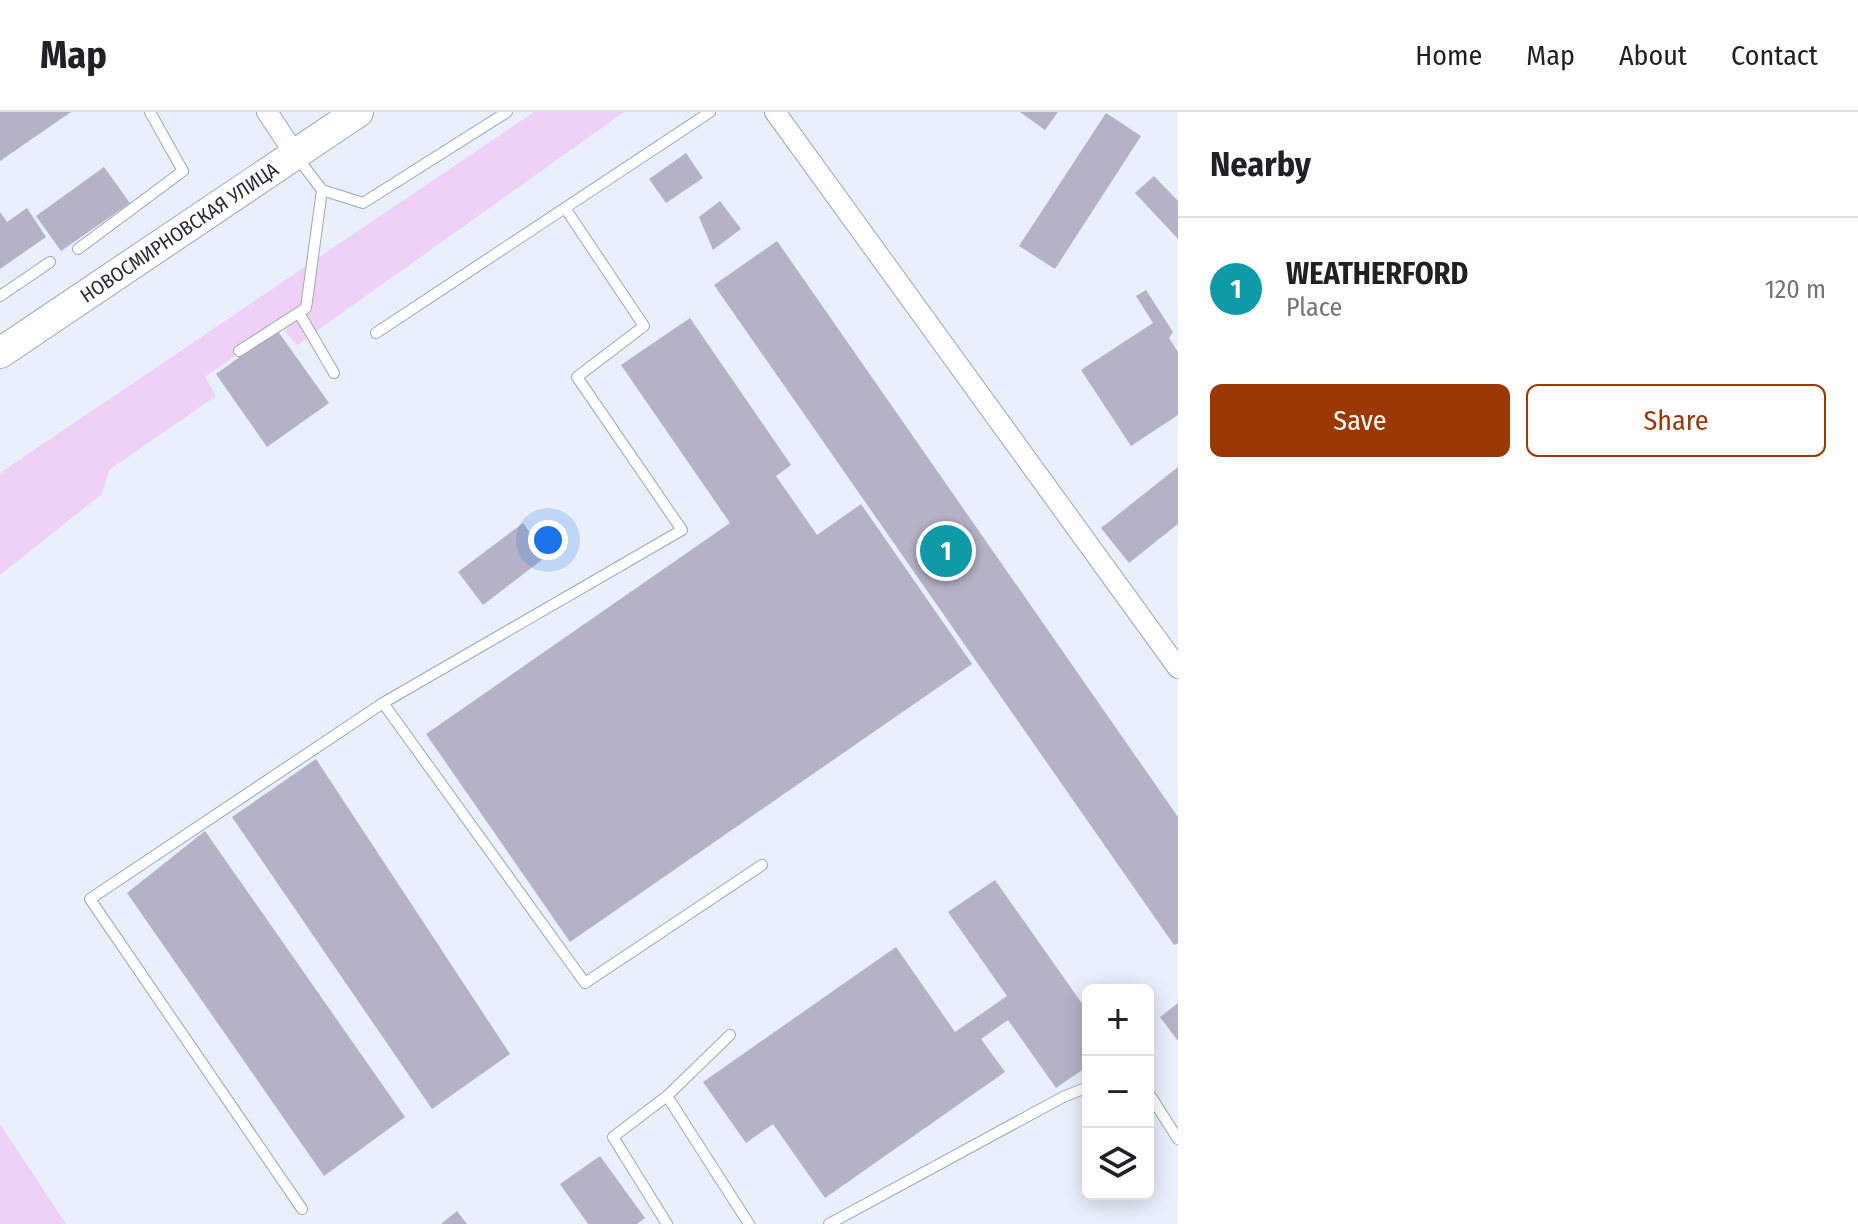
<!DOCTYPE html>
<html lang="en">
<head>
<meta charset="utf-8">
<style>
  body { margin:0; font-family:"Fira Sans Condensed",sans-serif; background:#f6f6f6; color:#202124 }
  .controls { position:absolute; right:24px; bottom:24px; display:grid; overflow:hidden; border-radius:12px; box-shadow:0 4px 20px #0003 }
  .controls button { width:72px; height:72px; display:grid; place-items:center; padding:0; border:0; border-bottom:2px solid #e0e0e0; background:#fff; color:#202124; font:40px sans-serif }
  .you { position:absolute; left:548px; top:428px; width:28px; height:28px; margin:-20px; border:6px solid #fff; border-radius:50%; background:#1a73e8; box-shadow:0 0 0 12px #1a73e833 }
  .badge { display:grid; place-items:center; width:52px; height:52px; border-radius:50%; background:#9c3805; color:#fff; font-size:26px; font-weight:700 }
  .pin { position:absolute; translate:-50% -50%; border:4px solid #fff; box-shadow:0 2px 8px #0006 }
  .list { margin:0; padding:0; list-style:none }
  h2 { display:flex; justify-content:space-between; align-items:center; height:104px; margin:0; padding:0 32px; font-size:34px }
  h2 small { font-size:26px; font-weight:400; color:#757577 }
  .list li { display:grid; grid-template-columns:52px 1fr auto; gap:24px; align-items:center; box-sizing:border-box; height:144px; padding:0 32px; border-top:2px solid #e0e0e0 }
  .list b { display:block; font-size:30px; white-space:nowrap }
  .list p { margin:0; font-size:26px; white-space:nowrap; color:#757577 }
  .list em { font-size:26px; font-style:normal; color:#757577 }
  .actions { display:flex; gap:16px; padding:24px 32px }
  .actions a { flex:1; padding:18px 0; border:2px solid #9c3805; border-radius:12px; text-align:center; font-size:28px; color:#9c3805 }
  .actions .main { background:#9c3805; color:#fff }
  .icon { flex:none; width:44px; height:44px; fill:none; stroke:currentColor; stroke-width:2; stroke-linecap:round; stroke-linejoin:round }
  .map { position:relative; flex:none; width:1178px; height:1112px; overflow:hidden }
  header { display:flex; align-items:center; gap:48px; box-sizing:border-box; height:112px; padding:0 40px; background:#fff; border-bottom:2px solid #e0e0e0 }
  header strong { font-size:38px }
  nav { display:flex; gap:44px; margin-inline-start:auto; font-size:28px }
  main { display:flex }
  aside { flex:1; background:#fff }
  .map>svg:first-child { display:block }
</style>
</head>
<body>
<header>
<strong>Map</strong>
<nav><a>Home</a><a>Map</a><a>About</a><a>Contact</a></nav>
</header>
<main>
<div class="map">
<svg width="1178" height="1112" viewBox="0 0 1178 1112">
  <rect width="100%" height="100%" fill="#e9effb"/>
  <path fill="#efd1f7" d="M534,0H624L297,233L279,213L205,265L216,284L109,358L102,382L0,463V361Z
    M0,1012L66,1112H0Z"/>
  <path fill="#b5b2c7" d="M0,0H71L0,49Z
    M1020,0H1058L1045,18Z
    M1106,1L1141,24L1055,157L1019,134Z
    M686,41L703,66L666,91L649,67Z
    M104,55L130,91L61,139L36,104Z
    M1154,64L1178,89V127L1135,81Z
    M720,89L741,117L713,138L699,105Z
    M27,96L46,125L0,157V100L7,110Z
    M777,129L1178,705V831L1174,833L714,173Z
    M1146,178L1173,220L1169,226L1178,240V303L1131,334L1081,258L1153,211L1136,184Z
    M690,206L791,353L776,364L817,423L861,392L972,552L570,830L426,622L730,411L621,253Z
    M277,218L329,291L267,335L216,262Z
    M1178,355V412L1129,451L1101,416Z
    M523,411L547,444L483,493L458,460Z
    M316,647L510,942L432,997L232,705Z
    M205,719L405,1005L324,1064L127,781Z
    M995,768L1088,900V954L1056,976L1008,908L981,927L1005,960L825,1086L773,1012L746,1031L703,970L896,835L955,920L1007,884L948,800Z
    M1178,891V929L1160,905Z
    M600,1044L645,1106L637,1112H588L560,1072Z
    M457,1099L467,1112H441Z"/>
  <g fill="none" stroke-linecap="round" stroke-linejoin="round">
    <g stroke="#9ca6b9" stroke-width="12">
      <path id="lane" d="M296,44L322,78L363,91L507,0
        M565,96L644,214L577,265L682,418L383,591L585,871L762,753
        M78,137L183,59L150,0
        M0,184L50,150
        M299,201L334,261
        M376,221L710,0
        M239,239L306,196L322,78
        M730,923L667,984L749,1112
        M1148,980L1178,1027
        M302,1097L90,787L383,591
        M667,1112L613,1025L667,984
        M829,1112L1063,985L1088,975"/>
    </g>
    <g stroke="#9ca6b9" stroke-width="22">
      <path id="street" d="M267,0L295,42
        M775,0L1178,556"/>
    </g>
    <g stroke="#9ca6b9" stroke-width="32">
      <g id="secondary">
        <path id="s1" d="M0,241L358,0"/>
      </g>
    </g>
    <use href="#lane" stroke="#fff" stroke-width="10"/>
    <use href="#street" stroke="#fff" stroke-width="20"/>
    <use href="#secondary" stroke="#fff" stroke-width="30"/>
  </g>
  <g text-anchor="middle" stroke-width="6" stroke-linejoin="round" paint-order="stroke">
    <g font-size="20" fill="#292d35" stroke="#e9effb">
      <text dy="7" stroke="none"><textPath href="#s1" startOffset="216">НОВОСМИРНОВСКАЯ УЛИЦА</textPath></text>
    </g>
  </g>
</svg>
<div class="controls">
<button>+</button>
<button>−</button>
<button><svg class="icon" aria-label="layers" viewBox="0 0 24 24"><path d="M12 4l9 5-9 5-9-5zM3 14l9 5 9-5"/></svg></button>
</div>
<div class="you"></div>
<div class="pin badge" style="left:946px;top:439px;background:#0f9aa8">1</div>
</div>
<aside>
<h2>Nearby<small></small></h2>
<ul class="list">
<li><span class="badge" style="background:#0f9aa8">1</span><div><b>WEATHERFORD</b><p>Place</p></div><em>120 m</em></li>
</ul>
<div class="actions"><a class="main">Save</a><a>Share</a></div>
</aside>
</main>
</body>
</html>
